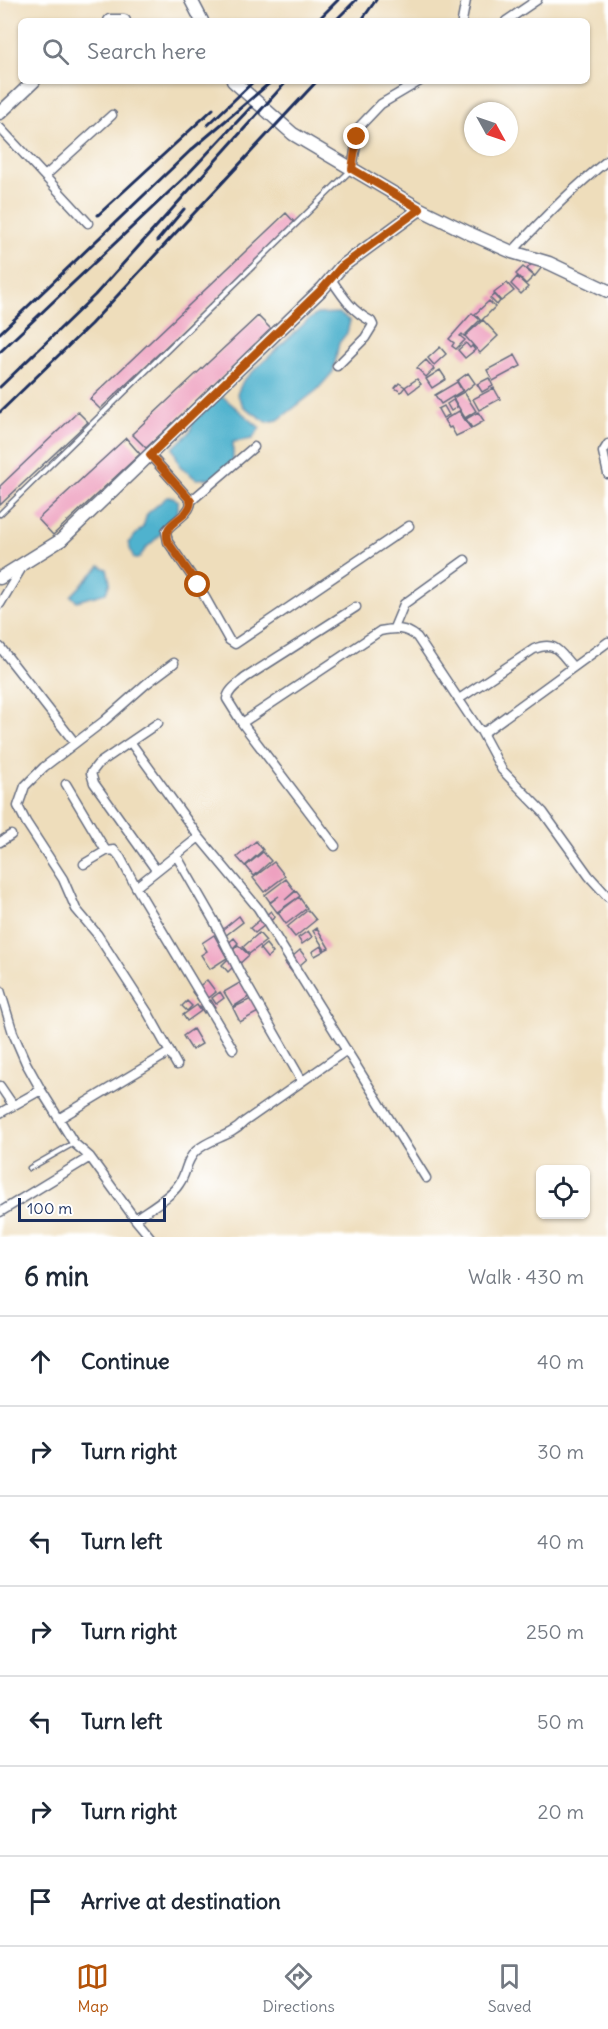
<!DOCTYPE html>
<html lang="en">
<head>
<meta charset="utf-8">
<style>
  body { margin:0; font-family:Delius,sans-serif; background:#f6f6f7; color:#1f2937 }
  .controls { position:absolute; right:18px; bottom:18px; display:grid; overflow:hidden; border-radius:9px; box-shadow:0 2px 4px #0004 }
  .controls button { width:54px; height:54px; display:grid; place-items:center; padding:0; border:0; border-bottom:2px solid #e0e1e3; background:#fff; color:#1f2937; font:30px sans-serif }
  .compass { position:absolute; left:464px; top:102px; width:54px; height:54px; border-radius:50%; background:#fff; box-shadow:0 2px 4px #0004; rotate:130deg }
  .scale { position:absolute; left:18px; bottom:15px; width:148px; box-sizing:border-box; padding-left:6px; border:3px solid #1b2f5e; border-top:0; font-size:16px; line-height:21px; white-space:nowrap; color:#1b2f5e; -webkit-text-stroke:4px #fff; paint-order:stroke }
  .stop { position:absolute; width:18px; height:18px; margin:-14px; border:4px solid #b45309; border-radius:50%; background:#fff }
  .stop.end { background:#b45309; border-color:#fff; box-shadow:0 2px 6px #0008 }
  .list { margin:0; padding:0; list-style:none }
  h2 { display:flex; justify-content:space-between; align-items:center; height:78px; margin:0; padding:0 24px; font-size:26px }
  h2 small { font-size:20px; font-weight:400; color:#747a83 }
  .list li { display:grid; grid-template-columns:39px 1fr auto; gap:18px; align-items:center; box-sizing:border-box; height:90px; padding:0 24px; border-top:2px solid #e0e1e3 }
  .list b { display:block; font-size:22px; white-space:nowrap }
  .list em { font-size:20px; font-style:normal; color:#747a83 }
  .icon { flex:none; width:33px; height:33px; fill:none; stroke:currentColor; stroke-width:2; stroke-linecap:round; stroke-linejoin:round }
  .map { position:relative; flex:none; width:608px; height:1237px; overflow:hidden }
  .search { position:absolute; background:#fff; box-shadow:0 2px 4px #0004; left:18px; right:18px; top:18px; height:66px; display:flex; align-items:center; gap:15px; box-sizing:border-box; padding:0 21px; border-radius:9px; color:#747a83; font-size:22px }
  .sheet { height:708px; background:#fff }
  nav { display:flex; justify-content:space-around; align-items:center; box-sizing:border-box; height:84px; border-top:2px solid #e0e1e3; background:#fff; font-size:16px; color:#747a83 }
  nav a { display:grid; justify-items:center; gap:3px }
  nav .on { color:#b45309 }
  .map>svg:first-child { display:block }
</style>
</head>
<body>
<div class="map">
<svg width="608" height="1237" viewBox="0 0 608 1237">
  <rect width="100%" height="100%" fill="#fff"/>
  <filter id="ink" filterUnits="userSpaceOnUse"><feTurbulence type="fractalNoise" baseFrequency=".0167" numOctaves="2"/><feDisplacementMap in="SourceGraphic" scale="12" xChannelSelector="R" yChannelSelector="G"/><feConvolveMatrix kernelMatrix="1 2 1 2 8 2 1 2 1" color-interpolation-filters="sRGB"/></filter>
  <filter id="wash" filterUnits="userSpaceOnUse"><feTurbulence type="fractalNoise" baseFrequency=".008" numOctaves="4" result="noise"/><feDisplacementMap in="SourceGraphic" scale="24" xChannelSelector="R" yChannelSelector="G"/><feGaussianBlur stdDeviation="1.35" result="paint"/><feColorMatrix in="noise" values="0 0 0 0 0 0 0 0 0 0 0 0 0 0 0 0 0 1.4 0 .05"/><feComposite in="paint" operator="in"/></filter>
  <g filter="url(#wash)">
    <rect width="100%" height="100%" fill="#edb"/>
    <path fill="#50b2ce" stroke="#367096" stroke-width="1.5" d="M339,313L350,321L347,333L339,343L333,372L317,390L278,420L267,422L244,407L237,394L243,381L307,321L317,314Z
      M223,397L260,428L252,439L233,442V461L214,478L196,479L180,466L173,448L191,431L193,418L210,400Z
      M167,497H173L178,501V511L162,528L160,535L146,548L139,558L134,559L128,543L143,527L147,514Z
      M100,566L107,569L110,582L106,593L77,601L71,596Z"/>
    <g id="blocks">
      <path fill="#eea1c0" d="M286,213L296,224L100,409L90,399Z
        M535,260L543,266L535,276L527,269Z
        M523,267L534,276L526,284L516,274Z
        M517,277L528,287L521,294L511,284Z
        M507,283L514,291L501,301L494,293Z
        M494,295L500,301L497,305L490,298Z
        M489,301L495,307L481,321L475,314Z
        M472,313L480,320L464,336L462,334L460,336L465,340L456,349L452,346L454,343L449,339Z
        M258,316L272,330L146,448L132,434Z
        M483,320L498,336L480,353L465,336Z
        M466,343L470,348L472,346L475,350L465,358L458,350Z
        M440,347L446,354L434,365L428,358Z
        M515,355L521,366L493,381L487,370Z
        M426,360L434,369L426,377L417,368Z
        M440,370L446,379L432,388L426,379Z
        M468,373L475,383L464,392L476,411L465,418L453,398L464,392L457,381Z
        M489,378L493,386L482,392L477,384Z
        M417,379L421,384L409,393L405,387Z
        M457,382L462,391L441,404L435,395Z
        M399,383L405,387L401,392L395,388Z
        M494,388L500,399L479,410L473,399Z
        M453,400L457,407L451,411L447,404Z
        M444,406L449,415L443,418L438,409Z
        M459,411L471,429L456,436L451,427L449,428L444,420Z
        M78,412L88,422L0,505V486Z
        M478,412L484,421L472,428L466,419Z
        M126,438L140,454L53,535L38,519Z
        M256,841L263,850L245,866L237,857Z
        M263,852L271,861L254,876L246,866Z
        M274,862L285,876L264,892L253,878Z
        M286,879L295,891L285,900L296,891L300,896L277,912L270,903L279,896L270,902L265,895Z
        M299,897L307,908L286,924L278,913Z
        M308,910L316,920L295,937L287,927Z
        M271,911L275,917L255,933L250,928Z
        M239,916L243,922L221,939L217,934Z
        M317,928L329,948L325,950L313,931Z
        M308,931L312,937L302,944L298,938Z
        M259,933L266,941L249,954L243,947Z
        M214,935L227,958L210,969L201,955L207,951L202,943Z
        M234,938L238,943L228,953L223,948Z
        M266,944L273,953L267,958L260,949Z
        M238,945L249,955L237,966L235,965L228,972L222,965L229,958L227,956Z
        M321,946L324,951L315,956L312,952Z
        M300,950L307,959L292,972L285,963Z
        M207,980L216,992L201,1004L192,992Z
        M243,981L252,995L233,1007L224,992Z
        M220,992L224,998L216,1004L212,998Z
        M255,997L262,1010L240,1022L233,1008Z
        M211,1000L215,1007L204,1013L200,1007Z
        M187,1001L192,1006L187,1011L182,1006Z
        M197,1005L201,1011L187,1021L183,1015Z
        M193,1029L202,1044L192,1050L183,1036Z"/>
    </g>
  </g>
  <g filter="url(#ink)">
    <use href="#blocks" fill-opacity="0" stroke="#656c7f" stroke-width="1.5"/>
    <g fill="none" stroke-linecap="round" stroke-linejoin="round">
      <g stroke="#656c7f" stroke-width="7">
        <path id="lane" d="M0,514L349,172
          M30,1168L74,1143"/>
      </g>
      <g stroke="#656c7f" stroke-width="11">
        <path id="street" d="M462,21L466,0
          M506,21L537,0
          M0,128L88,223
          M352,169L359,127L381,104L420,81
          M45,176L112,115
          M512,252C542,219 573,188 608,160
          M331,279C343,297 352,311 371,321L373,325L365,338L337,366
          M608,444L603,452L608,474
          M150,455L191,501C191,514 173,521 166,531L168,542L198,585L229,640L235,644L409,526
          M191,501L254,447
          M0,604L24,564
          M394,628L404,604L465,560
          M0,647L75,743
          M174,663L146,684L104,721L44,767L25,786L18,806L26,822L63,879L76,909L97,934L148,1013L177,1065
          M459,699L534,649C556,640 559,652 573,667
          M242,723L380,631C395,628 405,627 417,637L477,727L481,731H486L608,642
          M481,731L502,770L543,812L589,876L608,897
          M131,743L199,837L258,908L426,1178
          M66,784L106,851
          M0,842L11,835
          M335,846L242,723L227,699C228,690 238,684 245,678L356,607
          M176,855L214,921L240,973L302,1081
          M84,864L106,851L114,850L120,857L136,887L233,1049
          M156,870L94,783L91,773L98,764L158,723
          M136,887L199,837
          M0,990L13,1033L26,1063L41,1090L74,1143L90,1157L135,1219L150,1237
          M0,1086L13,1105
          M0,1113L41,1090
          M60,1118L170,1052
          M0,1212L90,1157
          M135,1219C147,1210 171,1197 179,1184C187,1173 185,1161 196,1151C212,1137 229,1138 244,1122L347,1050"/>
      </g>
      <g stroke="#656c7f" stroke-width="15">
        <path id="secondary" d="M191,0L202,21
          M110,21H124
          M233,81L293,134L420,209L471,234L512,252L549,263L608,291
          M0,113L34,81
          M0,578L61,540L323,288L341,267L420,209"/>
      </g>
      <use href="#lane" stroke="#fff" stroke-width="4"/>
      <use href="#street" stroke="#fff" stroke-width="8"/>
      <use href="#secondary" stroke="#fff" stroke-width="12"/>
      <path stroke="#1b2f5e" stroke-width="3" d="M317,21L338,0
        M335,21L356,0
        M361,21L376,0
        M208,125L254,81
        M98,215L213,109
        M157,241L184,209
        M0,333L190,151L272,81
        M0,352L187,175L251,107
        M0,387L95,295L287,81
        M0,412L91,324L317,81"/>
    </g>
  </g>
  <g fill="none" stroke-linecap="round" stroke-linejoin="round" filter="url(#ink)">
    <path stroke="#b45309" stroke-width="8" d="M198,585L168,542C160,521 190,520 191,501L150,455L323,288L341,267L420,209L352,169L357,137"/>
  </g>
</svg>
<div class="controls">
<button><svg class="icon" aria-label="locate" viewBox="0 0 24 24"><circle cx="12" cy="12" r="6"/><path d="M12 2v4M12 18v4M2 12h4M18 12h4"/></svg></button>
</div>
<svg class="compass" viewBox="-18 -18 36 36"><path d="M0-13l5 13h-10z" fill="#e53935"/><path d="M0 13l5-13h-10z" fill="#747a83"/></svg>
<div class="scale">100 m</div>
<div class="stop" style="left:198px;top:585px"></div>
<div class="stop end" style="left:357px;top:137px"></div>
<div class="search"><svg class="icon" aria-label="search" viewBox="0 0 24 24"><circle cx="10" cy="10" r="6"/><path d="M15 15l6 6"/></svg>Search here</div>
</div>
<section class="sheet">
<h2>6 min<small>Walk · 430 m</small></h2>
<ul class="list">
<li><svg class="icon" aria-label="ahead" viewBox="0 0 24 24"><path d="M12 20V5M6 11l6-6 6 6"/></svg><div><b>Continue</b></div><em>40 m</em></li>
<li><svg class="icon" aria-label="right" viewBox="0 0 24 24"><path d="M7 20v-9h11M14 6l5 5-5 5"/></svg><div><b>Turn right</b></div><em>30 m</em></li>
<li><svg class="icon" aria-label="left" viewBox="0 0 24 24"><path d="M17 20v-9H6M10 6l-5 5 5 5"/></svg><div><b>Turn left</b></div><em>40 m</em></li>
<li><svg class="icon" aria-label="right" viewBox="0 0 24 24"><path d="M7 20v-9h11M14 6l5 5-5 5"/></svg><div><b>Turn right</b></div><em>250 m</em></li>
<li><svg class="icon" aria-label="left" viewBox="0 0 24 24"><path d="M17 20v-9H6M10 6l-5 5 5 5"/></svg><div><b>Turn left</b></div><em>50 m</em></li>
<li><svg class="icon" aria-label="right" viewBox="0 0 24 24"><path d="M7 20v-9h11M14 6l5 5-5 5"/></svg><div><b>Turn right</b></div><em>20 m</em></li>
<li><svg class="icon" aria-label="arrive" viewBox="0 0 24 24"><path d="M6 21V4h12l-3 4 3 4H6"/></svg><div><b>Arrive at destination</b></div></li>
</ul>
</section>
<nav>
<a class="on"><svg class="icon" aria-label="map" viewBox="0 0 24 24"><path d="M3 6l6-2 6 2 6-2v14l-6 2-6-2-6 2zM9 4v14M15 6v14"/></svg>Map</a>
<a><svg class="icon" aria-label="directions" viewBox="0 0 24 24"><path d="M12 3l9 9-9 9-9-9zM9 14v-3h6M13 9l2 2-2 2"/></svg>Directions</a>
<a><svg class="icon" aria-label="saved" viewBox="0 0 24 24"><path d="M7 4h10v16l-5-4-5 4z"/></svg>Saved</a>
</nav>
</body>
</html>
